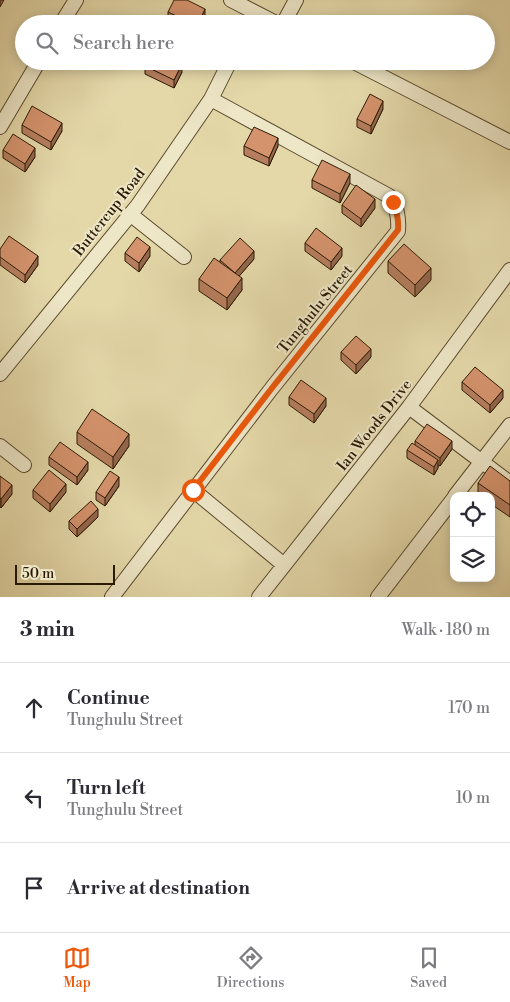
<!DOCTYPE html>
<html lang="en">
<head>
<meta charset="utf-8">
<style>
  body { margin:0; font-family:"Libre Bodoni",serif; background:#f2f2f3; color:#2b2b33 }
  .controls { position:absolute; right:15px; bottom:15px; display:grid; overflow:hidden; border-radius:10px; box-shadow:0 2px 12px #0003 }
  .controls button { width:45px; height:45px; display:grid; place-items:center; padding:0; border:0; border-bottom:1px solid #e1e1e2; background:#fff; color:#2b2b33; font:25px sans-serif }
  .scale { position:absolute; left:15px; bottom:12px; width:100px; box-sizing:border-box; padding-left:5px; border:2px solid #2c1b04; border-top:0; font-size:14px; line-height:18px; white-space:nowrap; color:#2c1b04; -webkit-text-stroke:4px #ede6c7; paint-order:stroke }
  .stop { position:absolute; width:15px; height:15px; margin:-11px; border:4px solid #ea580c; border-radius:50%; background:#fff }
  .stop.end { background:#ea580c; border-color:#fff; box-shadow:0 1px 5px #0008 }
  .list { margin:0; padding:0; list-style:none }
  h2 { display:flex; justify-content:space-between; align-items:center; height:65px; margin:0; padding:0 20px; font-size:21px }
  h2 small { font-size:16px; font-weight:400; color:#7c7c81 }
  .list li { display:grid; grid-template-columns:32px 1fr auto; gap:15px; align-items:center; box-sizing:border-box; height:90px; padding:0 20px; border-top:1px solid #e1e1e2 }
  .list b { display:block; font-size:19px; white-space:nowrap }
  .list p { margin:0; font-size:16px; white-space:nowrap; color:#7c7c81 }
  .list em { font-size:16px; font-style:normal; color:#7c7c81 }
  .icon { flex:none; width:28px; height:28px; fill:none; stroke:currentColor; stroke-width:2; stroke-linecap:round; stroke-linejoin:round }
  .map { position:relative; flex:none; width:510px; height:597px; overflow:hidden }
  .search { position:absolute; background:#fff; box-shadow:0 2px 12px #0003; left:15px; right:15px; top:15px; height:55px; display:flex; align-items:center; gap:12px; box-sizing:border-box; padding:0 18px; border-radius:28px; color:#7c7c81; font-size:19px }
  .sheet { height:335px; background:#fff }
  nav { display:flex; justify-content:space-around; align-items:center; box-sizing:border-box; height:70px; border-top:1px solid #e1e1e2; background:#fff; font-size:14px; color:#7c7c81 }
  nav a { display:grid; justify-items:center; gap:2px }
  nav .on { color:#ea580c }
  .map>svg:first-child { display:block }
</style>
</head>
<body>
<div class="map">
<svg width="510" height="597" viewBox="0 0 510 597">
  <rect width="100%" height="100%" fill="#e4d8a9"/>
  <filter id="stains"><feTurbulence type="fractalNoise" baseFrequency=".004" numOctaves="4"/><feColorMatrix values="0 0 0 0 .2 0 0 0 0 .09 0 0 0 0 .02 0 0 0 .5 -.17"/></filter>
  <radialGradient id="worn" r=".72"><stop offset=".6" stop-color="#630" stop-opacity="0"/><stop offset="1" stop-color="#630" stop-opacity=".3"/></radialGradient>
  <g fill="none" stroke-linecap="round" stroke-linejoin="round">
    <g stroke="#5a4a2d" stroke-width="16">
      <path id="minor" d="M231,0L278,24
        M61,24L76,0
        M250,24L256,13
        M283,24L296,0
        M352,61L510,142
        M0,127L39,61
        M130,214L184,257
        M0,374L138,205L211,99L230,61
        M409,407L510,483
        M0,446L24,465
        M193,490L284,565
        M455,496L510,425
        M112,597L272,388L398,231C399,217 397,207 389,196L211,99
        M259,597L409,407L510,270
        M378,597L454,498"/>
    </g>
    <use href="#minor" stroke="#ede6c7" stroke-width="14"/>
  </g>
  <path fill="#b67e5e" stroke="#2c1b04" d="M168,12L205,17L202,24H176L168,20Z
    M145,66L182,72L174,88L145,74Z
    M383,109L371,134L357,127V119Z
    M22,125L62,131L51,150L22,133Z
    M244,146H278L269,166L244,155Z
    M3,150L35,157L25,172L3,158Z
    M312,180L350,183L340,203L312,188Z
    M342,205L375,208L361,227L342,213Z
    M305,243L342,256L331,270L305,251Z
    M0,249L38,265L25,283L0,265Z
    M125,253L150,256L139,272L125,261Z
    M254,259L239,276L242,290L227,310L199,291V279L220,262V260Z
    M388,261L431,280L415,297L388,273Z
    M341,352L371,357L356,374L341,360Z
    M462,382L503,398L490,413L462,390Z
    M289,397L326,406L314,423L289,405Z
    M77,432L129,446L113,469L77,444Z
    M415,441L452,449L440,466L438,465V468L434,475L407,458V450L415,445Z
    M49,457L88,470L77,485L49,465Z
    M0,476L12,494L1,508L0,507Z
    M510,481V517L491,504V496H480L478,495V483Z
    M119,486L105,506L96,500V492Z
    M33,490L66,492L50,512L33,498Z
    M98,517L77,537L69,529V521Z"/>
  <path fill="#94674c" stroke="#2c1b04" d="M0,0H4L0,7Z
    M205,9V17L202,24H198Z
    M182,64V72L174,88V80Z
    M383,101V109L371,134V126Z
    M62,123V131L51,150V142Z
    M278,138V146L269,166V158Z
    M35,148V157L25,172V164Z
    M350,174V183L340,203V194Z
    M375,199V208L361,227V219Z
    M150,247V256L139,272V263Z
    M342,248V256L331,270V262Z
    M254,251V259L235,281V273Z
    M38,256V265L25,283V275Z
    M431,268V280L415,297V285Z
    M242,278V290L227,310V298Z
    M371,349V357L356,374V365Z
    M503,390V398L490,413V405Z
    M326,398V406L314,423V414Z
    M129,434V446L113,469V457Z
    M452,441V449L440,466V458Z
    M438,460V468L434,475V467Z
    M88,462V470L77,485V477Z
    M119,477V486L105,506V498Z
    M66,484V492L50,512V504Z
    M12,485V494L1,508V499Z
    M98,509V517L77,537V529Z"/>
  <path fill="#d4936d" stroke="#2c1b04" d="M174,0H187L205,9L198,24H193L168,12Z
    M148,61H177L182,64L174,80L145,66Z
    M370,94L383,101L371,126L357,119Z
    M32,106L62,123L51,142L22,125Z
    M254,127L278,138L269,158L244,146Z
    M13,134L35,148L25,164L3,150Z
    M322,160L350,174L340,194L312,180Z
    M356,185L375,199L361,219L342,205Z
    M316,228L342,248L331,262L305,243Z
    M9,236L38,256L25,275L0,257V249Z
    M137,237L150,247L139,263L125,253Z
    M240,238L254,251L235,273L220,260Z
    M404,244L431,268L415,285L388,261Z
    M214,258L242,278L227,298L199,279Z
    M356,336L371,349L356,365L341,352Z
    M475,367L503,390L490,405L462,382Z
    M301,380L326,398L314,414L289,397Z
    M92,409L129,434L113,457L77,432Z
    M427,424L452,441L440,458L415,441Z
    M60,442L88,462L77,477L49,457Z
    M412,443L438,460L434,467L407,450Z
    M490,466L510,481V505L478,483Z
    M49,470L66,484L50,504L33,490Z
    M110,471L119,477L105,498L96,492Z
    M0,476L12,485L1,499L0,498Z
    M91,501L98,509L77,529L69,521Z"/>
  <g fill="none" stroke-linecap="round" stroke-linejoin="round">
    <path stroke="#ea580c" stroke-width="6" d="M193,490L272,388L398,230C399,220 397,212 393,202"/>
  </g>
  <g text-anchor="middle" stroke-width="4" stroke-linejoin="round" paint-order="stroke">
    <g font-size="15" fill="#2c1b04" stroke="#ede6c7">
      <text transform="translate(109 212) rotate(-52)" y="5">Buttercup Road</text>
      <text transform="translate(315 309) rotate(-51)" y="5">Tunghulu Street</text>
      <text transform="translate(374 425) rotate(-52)" y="5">Ian Woods Drive</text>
    </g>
  </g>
  <rect width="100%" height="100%" filter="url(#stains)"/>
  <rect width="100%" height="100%" fill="url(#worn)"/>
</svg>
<div class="controls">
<button><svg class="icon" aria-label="locate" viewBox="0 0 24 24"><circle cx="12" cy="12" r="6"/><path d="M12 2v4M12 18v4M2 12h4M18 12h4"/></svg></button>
<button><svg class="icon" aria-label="layers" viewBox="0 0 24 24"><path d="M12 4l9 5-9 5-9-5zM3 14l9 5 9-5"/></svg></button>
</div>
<div class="scale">50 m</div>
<div class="stop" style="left:193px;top:490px"></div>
<div class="stop end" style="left:393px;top:202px"></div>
<div class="search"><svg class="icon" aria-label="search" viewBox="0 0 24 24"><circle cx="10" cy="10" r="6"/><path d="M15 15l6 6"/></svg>Search here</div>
</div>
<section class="sheet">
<h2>3 min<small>Walk · 180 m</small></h2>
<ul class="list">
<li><svg class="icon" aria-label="ahead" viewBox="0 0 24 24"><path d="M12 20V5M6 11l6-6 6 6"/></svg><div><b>Continue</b><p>Tunghulu Street</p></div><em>170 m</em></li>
<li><svg class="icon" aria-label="left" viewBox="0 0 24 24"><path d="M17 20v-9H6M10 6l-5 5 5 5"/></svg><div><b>Turn left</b><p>Tunghulu Street</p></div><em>10 m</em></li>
<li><svg class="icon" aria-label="arrive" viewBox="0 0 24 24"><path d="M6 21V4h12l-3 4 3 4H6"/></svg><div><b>Arrive at destination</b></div></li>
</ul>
</section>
<nav>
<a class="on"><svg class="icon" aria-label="map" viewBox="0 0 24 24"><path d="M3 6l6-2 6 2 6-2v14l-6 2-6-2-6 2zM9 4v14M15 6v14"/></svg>Map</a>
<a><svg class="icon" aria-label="directions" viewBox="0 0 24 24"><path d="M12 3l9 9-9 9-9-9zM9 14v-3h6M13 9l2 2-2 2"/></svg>Directions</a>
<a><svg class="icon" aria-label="saved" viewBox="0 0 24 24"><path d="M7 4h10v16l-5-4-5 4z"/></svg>Saved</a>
</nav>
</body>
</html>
